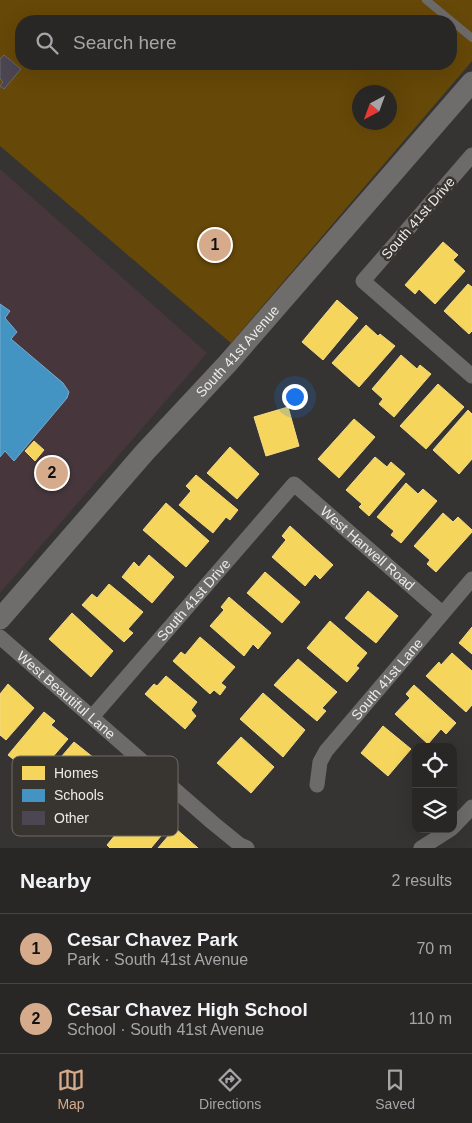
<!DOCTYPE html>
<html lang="en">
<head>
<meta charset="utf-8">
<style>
  body { margin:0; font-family:Helvetica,sans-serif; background:#302f2e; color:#f1f3f6 }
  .controls { position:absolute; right:15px; bottom:15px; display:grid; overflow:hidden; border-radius:10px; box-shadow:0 5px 20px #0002 }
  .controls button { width:45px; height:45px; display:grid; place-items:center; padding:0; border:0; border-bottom:1px solid #444443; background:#282726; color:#f1f3f6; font:25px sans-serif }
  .compass { position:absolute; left:352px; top:85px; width:45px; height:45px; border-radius:50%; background:#282726; box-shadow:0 5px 20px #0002; rotate:221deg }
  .you { position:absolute; left:294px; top:396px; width:18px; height:18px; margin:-12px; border:4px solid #fff; border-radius:50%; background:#1a73e8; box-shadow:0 0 0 8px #1a73e833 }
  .badge { display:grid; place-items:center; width:32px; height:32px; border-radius:50%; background:#d6ab8b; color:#111; font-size:16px; font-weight:700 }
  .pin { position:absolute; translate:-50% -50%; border:2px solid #fff; box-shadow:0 1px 5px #0006 }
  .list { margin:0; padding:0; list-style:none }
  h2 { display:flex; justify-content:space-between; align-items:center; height:65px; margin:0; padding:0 20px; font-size:21px }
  h2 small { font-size:16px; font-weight:400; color:#a5a5a7 }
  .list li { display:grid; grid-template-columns:32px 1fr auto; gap:15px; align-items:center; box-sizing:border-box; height:70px; padding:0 20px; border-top:1px solid #444443 }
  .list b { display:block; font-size:19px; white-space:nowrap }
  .list p { margin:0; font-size:16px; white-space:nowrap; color:#a5a5a7 }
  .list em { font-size:16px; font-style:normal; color:#a5a5a7 }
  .icon { flex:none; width:28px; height:28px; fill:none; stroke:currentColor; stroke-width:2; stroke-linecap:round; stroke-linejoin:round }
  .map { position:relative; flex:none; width:472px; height:848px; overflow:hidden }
  .search { position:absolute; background:#282726; box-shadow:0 5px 20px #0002; left:15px; right:15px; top:15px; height:55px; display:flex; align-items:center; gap:12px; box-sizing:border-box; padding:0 18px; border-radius:20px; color:#a5a5a7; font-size:19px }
  .sheet { height:205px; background:#282726 }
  nav { display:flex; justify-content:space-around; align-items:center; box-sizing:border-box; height:70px; border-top:1px solid #444443; background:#282726; font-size:14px; color:#a5a5a7 }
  nav a { display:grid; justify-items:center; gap:2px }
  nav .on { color:#d6ab8b }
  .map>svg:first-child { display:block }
</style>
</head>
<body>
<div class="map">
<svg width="472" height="848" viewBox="0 0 472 848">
  <rect width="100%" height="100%" fill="#363432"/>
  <path fill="#47373d" d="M0,169L207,353L0,593Z"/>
  <path fill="#664808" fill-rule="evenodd" d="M0,0H472V61L231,343L0,146ZM21,21H451V64H21ZM360,92H390V122H360Z"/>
  <path fill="#f6d55c" stroke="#f3db86" d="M443,242L458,255L453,260L465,271L435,304L419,289L415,294L405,285Z
    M468,284L472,287V331L469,334L444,311Z
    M337,300L358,318L323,360L302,342Z
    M366,325L378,336L380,334L395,346L359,387L332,363Z
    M401,355L417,369L420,365L431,374L394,417L379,404L383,399L372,389Z
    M438,384L464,407L426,449L400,426Z
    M288,407L299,446L266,456L254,417Z
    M468,410L472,414V459L459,474L433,450Z
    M354,419L375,437L339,478L318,459Z
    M34,441L44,450L35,461L25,451Z
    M230,447L259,474L237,499L207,473Z
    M375,457L387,467L391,462L405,474L369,516L359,507L362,504L346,490Z
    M196,475L238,510L230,520L226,517L213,533L179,505L191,491L186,486Z
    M406,483L418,494L423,489L437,501L401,543L391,535L394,531L377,517Z
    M166,503L209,541L186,567L143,530Z
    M443,513L453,522L458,517L472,530V532L436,572L427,564L430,560L414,546Z
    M290,526L333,565L320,579L315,574L305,586L272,557L286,540L282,536Z
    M149,555L174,577L152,603L122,577L134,562L139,567Z
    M265,572L300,602L282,623L247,593Z
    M109,584L143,612L128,629L133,633L124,642L82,605L92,594L97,598Z
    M368,591L398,616L376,643L345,618Z
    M229,597L271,633L258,649L253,644L244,656L210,626L224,610L221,607Z
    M72,613L113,651L91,677L49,639Z
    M330,621L367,653L356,666L359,668L347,682L307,648Z
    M472,627V654L459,643Z
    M200,637L235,667L221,683L226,687L220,695L214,690L210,694L173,661L181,652L185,655Z
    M452,653L472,671V705L466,712L426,676L439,662L441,665Z
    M298,659L337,692L322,708L326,711L317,721L274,685Z
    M166,676L197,702L191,710L196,716L185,729L145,694L154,684L157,686Z
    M8,684L34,708L6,740L0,735V694Z
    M414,685L456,723L446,734L441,729L428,744L395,714L410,698L406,694Z
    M263,693L305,730L283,757L240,719Z
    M44,712L55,721L51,725L68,739L39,773L28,763L24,768L8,755Z
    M383,726L411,749L388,776L361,753Z
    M241,737L274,767L251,793L217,763Z
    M74,742L99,762L62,806L37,785Z
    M143,801L171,824L151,848H110L107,845Z
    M175,828L198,848H158Z"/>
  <path fill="#4393c3" stroke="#76adce" d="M0,304L10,311L5,318L17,332L11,339L63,383L69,392L67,398L14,461L5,451L0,457Z"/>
  <path fill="#4b4652" stroke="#696868" d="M4,55L21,69L4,89L0,86L3,82L0,79V59Z"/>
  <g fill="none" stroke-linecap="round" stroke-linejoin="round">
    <path stroke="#6c6b6a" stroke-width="8" d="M426,0L472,38"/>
    <g stroke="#6c6b6a" stroke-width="15">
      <path d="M472,155L363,281L472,376"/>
      <path id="s1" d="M0,637L213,823L240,845L247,848"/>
      <path id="s2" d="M92,717L294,484L442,613"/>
      <path id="s3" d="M317,785L320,762L326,751L472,579"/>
      <path d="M453,827L472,807"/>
      <path d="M421,848L451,829"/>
    </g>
    <path stroke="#6e6d6c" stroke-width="21" id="s4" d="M0,619L145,452L228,363L472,82"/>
  </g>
  <g text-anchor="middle" stroke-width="5" stroke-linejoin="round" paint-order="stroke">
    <g font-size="14" fill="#eceae7" stroke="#383530">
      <text transform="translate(418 218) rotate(-49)" y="5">South 41st Drive</text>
      <text dy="5" stroke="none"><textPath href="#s4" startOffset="358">South 41st Avenue</textPath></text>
      <text dy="5" stroke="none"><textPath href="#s2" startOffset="406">West Harwell Road</textPath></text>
      <text dy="5" stroke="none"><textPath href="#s2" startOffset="155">South 41st Drive</textPath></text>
      <text dy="5" stroke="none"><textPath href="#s3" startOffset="130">South 41st Lane</textPath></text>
      <text dy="5" stroke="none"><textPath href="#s1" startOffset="88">West Beautiful Lane</textPath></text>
    </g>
  </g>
  <rect x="12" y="756" width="166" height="80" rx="8" fill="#383530" stroke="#6e6b67" stroke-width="1"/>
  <rect x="22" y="766" width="23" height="14" fill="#f6d55c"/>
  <rect x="22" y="789" width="23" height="13" fill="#4393c3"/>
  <rect x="22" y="811" width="23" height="14" fill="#4b4652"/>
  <g font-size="14" fill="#eceae7">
    <text x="54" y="778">Homes</text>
    <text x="54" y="800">Schools</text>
    <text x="54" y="823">Other</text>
  </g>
</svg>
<div class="controls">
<button><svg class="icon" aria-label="locate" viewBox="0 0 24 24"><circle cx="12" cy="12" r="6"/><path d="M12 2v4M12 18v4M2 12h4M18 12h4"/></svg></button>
<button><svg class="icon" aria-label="layers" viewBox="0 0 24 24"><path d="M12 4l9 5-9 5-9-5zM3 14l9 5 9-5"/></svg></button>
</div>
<svg class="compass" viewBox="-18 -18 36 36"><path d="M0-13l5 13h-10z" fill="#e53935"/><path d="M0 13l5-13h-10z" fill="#a5a5a7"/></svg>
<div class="you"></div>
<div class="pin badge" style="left:215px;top:245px">1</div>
<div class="pin badge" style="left:52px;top:473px">2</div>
<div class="search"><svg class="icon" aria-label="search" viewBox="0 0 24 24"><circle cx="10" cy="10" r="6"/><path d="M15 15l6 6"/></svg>Search here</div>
</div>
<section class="sheet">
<h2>Nearby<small>2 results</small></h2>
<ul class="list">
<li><span class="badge">1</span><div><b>Cesar Chavez Park</b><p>Park · South 41st Avenue</p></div><em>70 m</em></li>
<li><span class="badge">2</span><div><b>Cesar Chavez High School</b><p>School · South 41st Avenue</p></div><em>110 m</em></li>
</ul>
</section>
<nav>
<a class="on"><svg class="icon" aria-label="map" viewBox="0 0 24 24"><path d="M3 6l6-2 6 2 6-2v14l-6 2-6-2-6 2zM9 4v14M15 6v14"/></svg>Map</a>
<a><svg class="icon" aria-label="directions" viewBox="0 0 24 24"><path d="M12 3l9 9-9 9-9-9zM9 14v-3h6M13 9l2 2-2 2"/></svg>Directions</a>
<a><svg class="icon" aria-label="saved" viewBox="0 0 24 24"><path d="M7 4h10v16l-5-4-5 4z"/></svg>Saved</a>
</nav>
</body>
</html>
